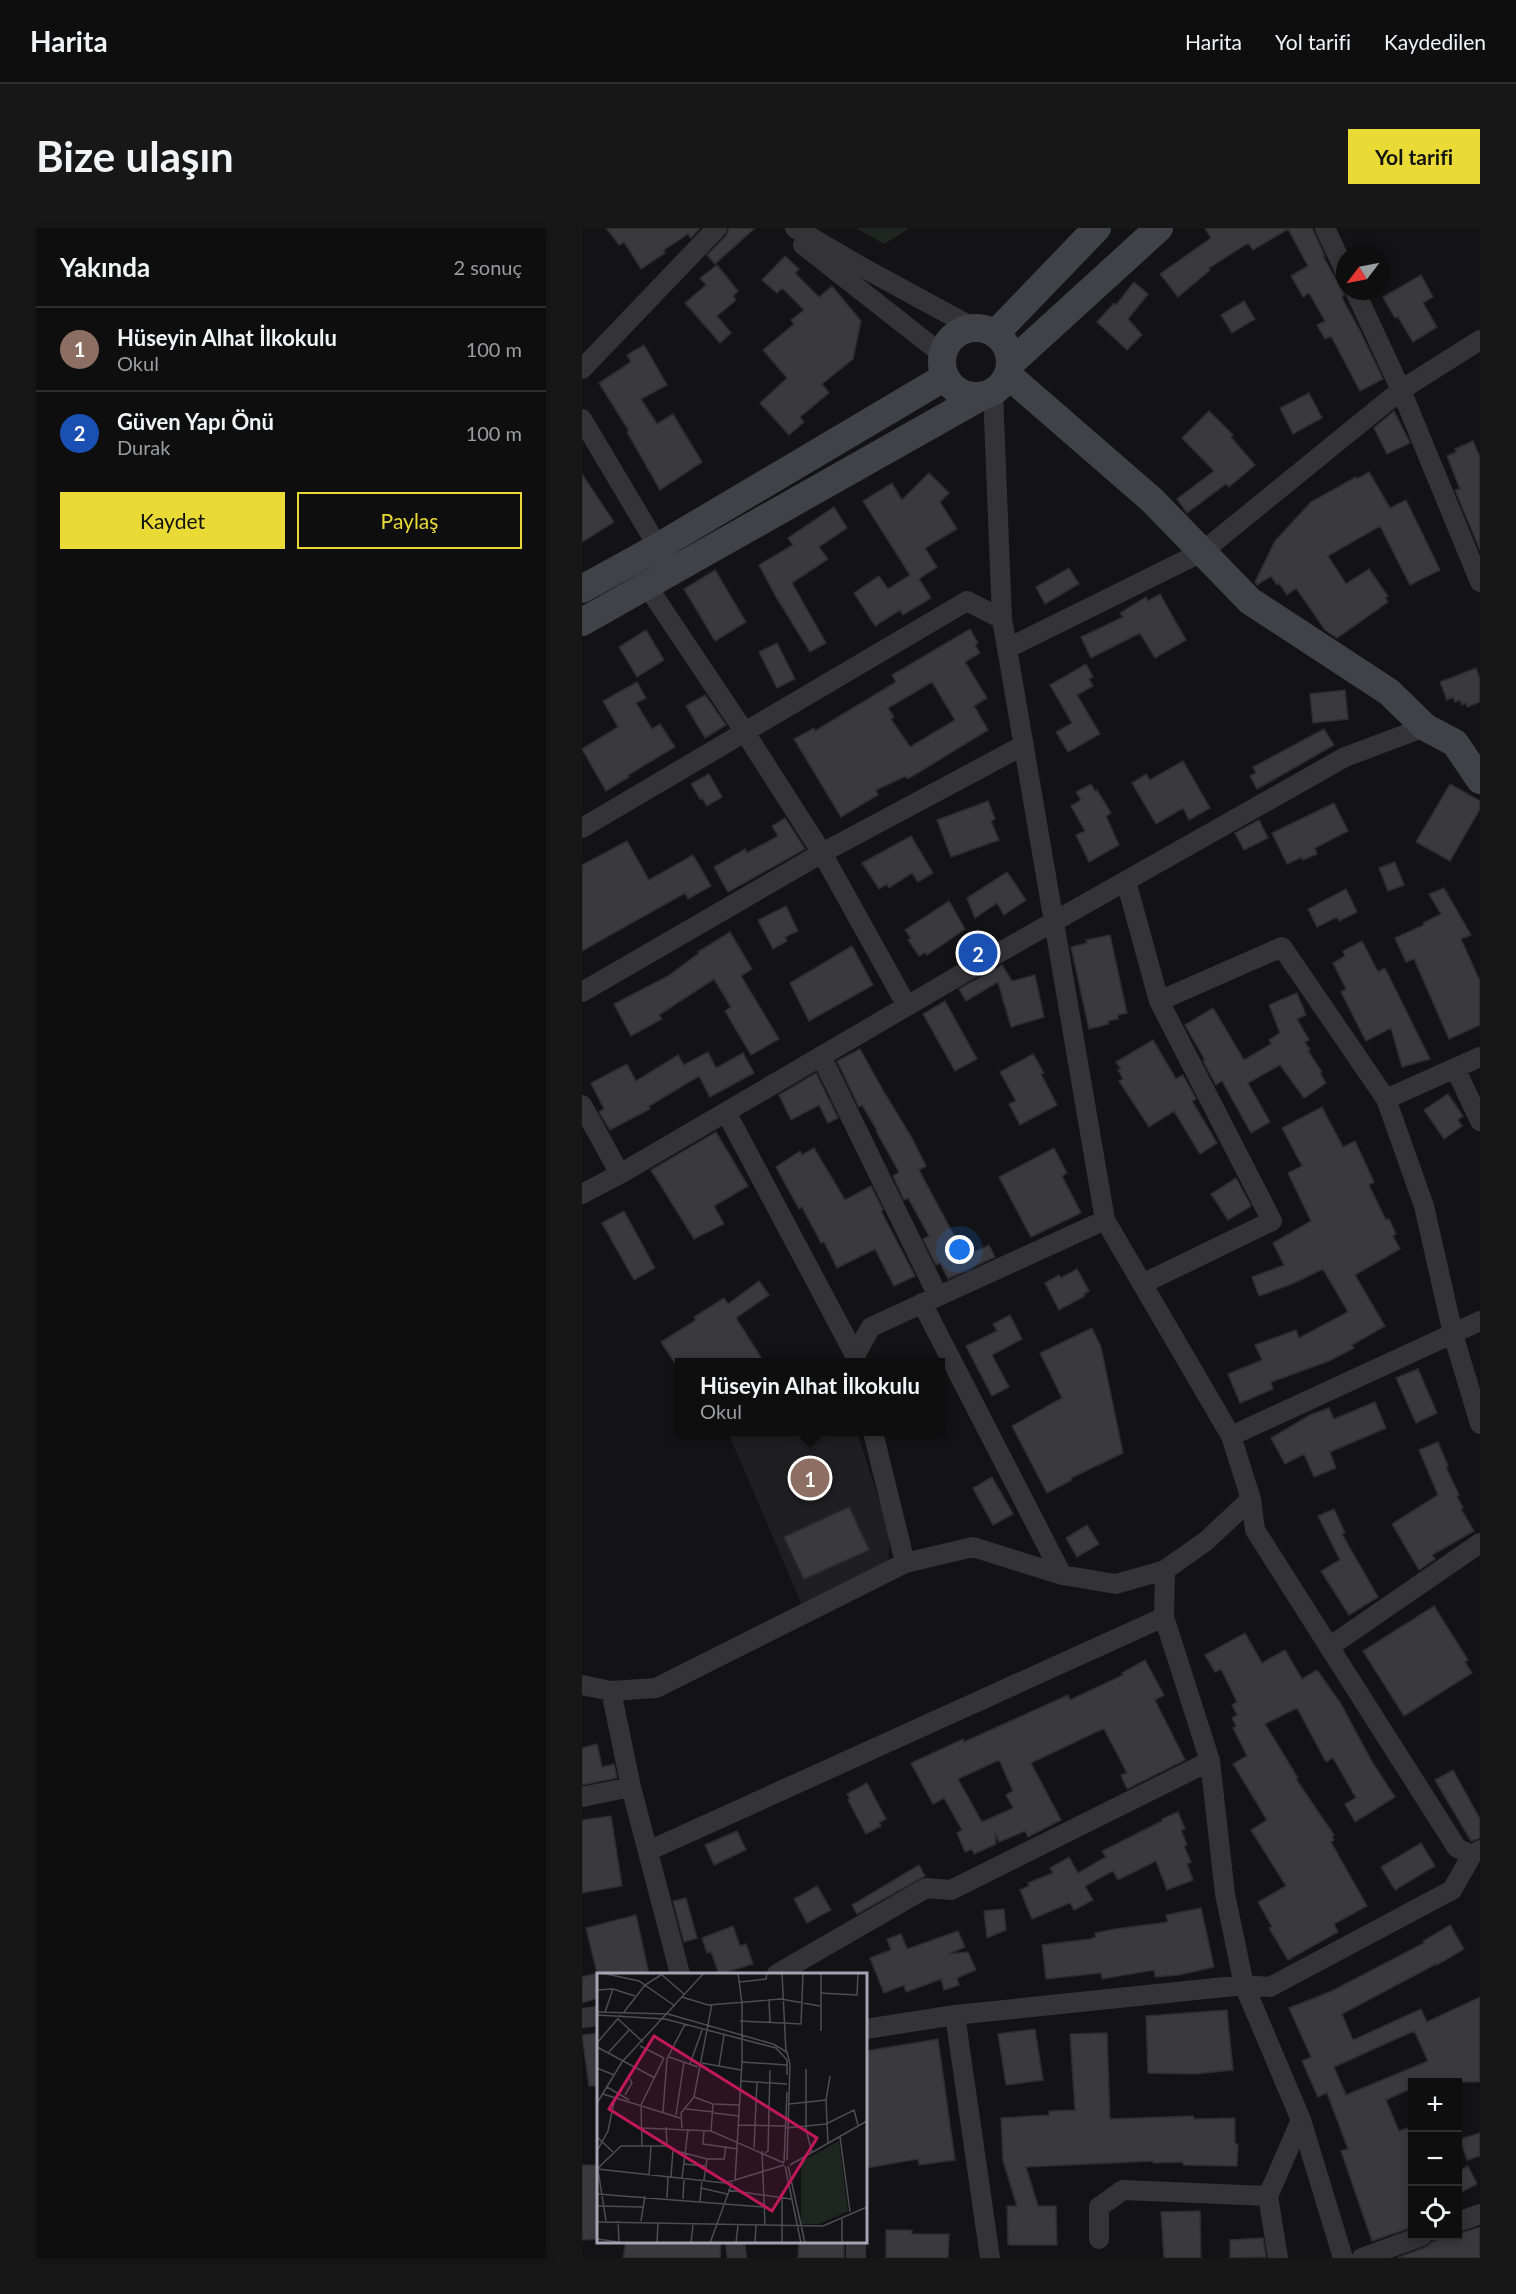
<!DOCTYPE html>
<html lang="tr">
<head>
<meta charset="utf-8">
<style>
  body { margin:0; font-family:Lato,sans-serif; background:#171718; color:#f1f3f6 }
  .controls { position:absolute; right:18px; bottom:18px; display:grid; overflow:hidden; border-radius:0px; box-shadow:0 3px 9px #0003 }
  .controls button { width:54px; height:54px; display:grid; place-items:center; padding:0; border:0; border-bottom:2px solid #2e2e2f; background:#0e0e0f; color:#f1f3f6; font:30px sans-serif }
  .compass { position:absolute; left:754px; top:18px; width:54px; height:54px; border-radius:50%; background:#0e0e0f; box-shadow:0 3px 9px #0003; rotate:238deg }
  .you { position:absolute; left:378px; top:1022px; width:21px; height:21px; margin:-15px; border:4px solid #fff; border-radius:50%; background:#1a73e8; box-shadow:0 0 0 9px #1a73e833 }
  .badge { display:grid; place-items:center; width:39px; height:39px; border-radius:50%; background:#e9da35; color:#fff; font-size:20px; font-weight:700 }
  .pin { position:absolute; translate:-50% -50%; border:3px solid #fff; box-shadow:0 2px 6px #0006 }
  .popup { position:absolute; left:93px; top:1130px; width:270px; height:78px; box-sizing:border-box; display:grid; place-content:center; border-radius:0px; background:#0e0e0f; filter:drop-shadow(0 2px 4px #0005); font-size:20px; white-space:nowrap; color:#9b9c9e }
  .popup b { font-size:22px; color:#f1f3f6 }
  .popup::after { content:''; position:absolute; left:50%; top:100%; margin-left:-12px; border:12px solid transparent; border-top-color:#0e0e0f }
  .list { margin:0; padding:0; list-style:none }
  h2 { display:flex; justify-content:space-between; align-items:center; height:78px; margin:0; padding:0 24px; font-size:26px }
  h2 small { font-size:20px; font-weight:400; color:#9b9c9e }
  .list li { display:grid; grid-template-columns:39px 1fr auto; gap:18px; align-items:center; box-sizing:border-box; height:84px; padding:0 24px; border-top:2px solid #2e2e2f }
  .list b { display:block; font-size:22px; white-space:nowrap }
  .list p { margin:0; font-size:20px; white-space:nowrap; color:#9b9c9e }
  .list em { font-size:20px; font-style:normal; color:#9b9c9e }
  .actions { display:flex; gap:12px; padding:18px 24px }
  .actions a { flex:1; padding:14px 0; border:2px solid #e9da35; border-radius:0px; text-align:center; font-size:21px; color:#e9da35 }
  .actions .main { background:#e9da35; color:#111 }
  .icon { flex:none; width:33px; height:33px; fill:none; stroke:currentColor; stroke-width:2; stroke-linecap:round; stroke-linejoin:round }
  .map { position:relative; flex:none; width:898px; height:2030px; overflow:hidden; border-radius:0px }
  header { display:flex; align-items:center; gap:36px; box-sizing:border-box; height:84px; padding:0 30px; background:#0e0e0f; border-bottom:2px solid #2e2e2f }
  header strong { font-size:28px }
  nav { display:flex; gap:33px; margin-inline-start:auto; font-size:21px }
  .intro { display:flex; align-items:center; justify-content:space-between; box-sizing:border-box; height:144px; padding:0 36px }
  h1 { margin:0; font-size:42px }
  .button { padding:15px 27px; border-radius:0px; background:#e9da35; color:#111; font-size:21px; font-weight:700 }
  main { display:flex; gap:36px; padding:0 36px }
  aside { flex:1; background:#0e0e0f; border-radius:0px; box-shadow:0 3px 9px #0003 }
  .map>svg:first-child { display:block }
</style>
</head>
<body>
<header>
<strong>Harita</strong>
<nav><a>Harita</a><a>Yol tarifi</a><a>Kaydedilen</a></nav>
</header>
<div class="intro"><h1>Bize ulaşın</h1><a class="button">Yol tarifi</a></div>
<main>
<aside>
<h2>Yakında<small>2 sonuç</small></h2>
<ul class="list">
<li><span class="badge" style="background:#8d6e63">1</span><div><b>Hüseyin Alhat İlkokulu</b><p>Okul</p></div><em>100 m</em></li>
<li><span class="badge" style="background:#1a4fb4">2</span><div><b>Güven Yapı Önü</b><p>Durak</p></div><em>100 m</em></li>
</ul>
<div class="actions"><a class="main">Kaydet</a><a>Paylaş</a></div>
</aside>
<div class="map">
<svg width="898" height="2030" viewBox="0 0 898 2030">
  <rect width="100%" height="100%" fill="#131214"/>
  <path fill="#1f1e21" d="M146,1204H275L308,1307L306,1334L221,1380Z"/>
  <path fill="#1f2621" d="M274,0H328L302,16Z"/>
  <path fill="#3a393e" stroke="#2d2c30" stroke-width="1.5" fill-rule="evenodd" d="M24,0H118L109,10L106,6L82,22L83,25L59,41L42,14L37,17Z
    M147,0H173L133,36L125,27L144,8Z
    M623,0H730L743,28H741L762,66L760,70L777,101L801,151L778,163L749,108L743,111L735,97L743,93L727,65L721,69L709,48L726,38L706,1L671,22L666,15L627,40L628,42L596,69L578,46L629,10Z
    M203,28L217,41L213,45L237,69L250,58L279,93L271,131L240,156L247,165L218,189L222,194L207,207L178,175L205,150L181,122L212,96L209,92L222,82L200,60L195,65L180,52Z
    M135,37L156,63L151,68L154,72L135,88L149,105L138,115L103,75L124,57L118,50Z
    M839,47L851,69L841,75L855,99L831,114L816,89L813,90L801,69Z
    M552,54L566,66L546,91L560,107L545,122L515,94L532,75L534,77Z
    M662,73L673,91L650,105L639,87Z
    M62,117L85,157L59,171L75,196L91,186L120,234L78,262L45,204L47,203L17,155L49,134L45,127Z
    M727,165L740,190L711,206L698,180Z
    M627,183L651,207L649,209L673,237L647,259L644,256L605,285L595,271L632,243L600,210Z
    M812,183L828,215L805,226L792,200Z
    M891,213L898,229V322L873,262L878,261L865,228L874,224L873,221Z
    M787,244L808,280L824,272L858,342L828,357L798,298L746,328L764,356L787,341L806,368L803,370L806,374L755,410L743,402L714,360L705,367L697,355L695,357L689,348L675,357L673,354L693,313L729,274L774,249L775,251Z
    M347,245L367,265L358,274L375,301L343,320L355,339L337,351L349,370L321,387L318,382L293,398L272,365L297,348L306,361L328,347L281,273L310,255L320,272Z
    M0,246L32,294L0,314Z
    M252,279L265,300L237,319L246,331L210,355L244,415L228,424L194,369L177,337L211,317L206,310Z
    M487,340L497,356L463,376L454,359Z
    M133,342L164,394L133,413L102,361Z
    M578,366L604,412L573,430L558,405L509,430L499,409L541,389L538,385L564,369L566,373Z
    M388,401L396,415L393,417L398,425L383,434L405,470L392,478L406,502L326,551L324,548L294,562L296,567L259,589L212,511L232,500L233,503L314,454L310,447ZM350,454L373,492L328,519L309,491L312,489L306,480Z
    M64,402L82,432L55,449L37,419Z
    M195,415L213,451L195,460L177,424Z
    M504,436L511,449L507,451L511,458L495,467L518,506L486,524L474,504L490,495L468,457Z
    M894,440L898,451V474L885,479L884,475L880,477L878,472L873,474L871,469L865,472L858,454Z
    M55,454L64,470L54,475L70,501L78,496L93,519L46,547L47,549L24,563L0,521L36,499L21,473Z
    M763,462L766,491L731,495L728,466Z
    M123,467L144,497L123,510L104,478Z
    M742,501L752,517L675,561L668,548L674,545L671,539Z
    M601,533L628,580L607,592L601,580L574,596L550,555L564,546L568,552Z
    M127,546L140,569L125,578L120,570L118,571L109,556Z
    M509,556L513,563L515,562L529,585L524,588L537,617L507,634L494,607L503,603L489,578L499,572L494,564Z
    M868,556L898,573V581L868,633L834,614Z
    M406,573L413,591L409,593L417,612L369,629L355,592Z
    M752,575L766,603L733,620L735,626L721,632L720,629L705,636L690,605Z
    M203,590L223,621L146,664L132,639L163,621L165,625L196,608L190,598Z
    M677,592L686,610L662,622L653,605Z
    M329,608L351,645L336,654L330,645L307,660L305,656L297,661L280,635Z
    M45,613L67,652L111,627L129,658L106,671L103,665L0,723V637Z
    M813,634L822,657L806,663L797,640Z
    M425,644L444,672L422,687L415,675L393,690L385,670Z
    M862,660L889,707L879,711L898,753V797L867,811L832,731L824,734L813,710L842,697L841,695L859,686L847,666Z
    M764,661L775,684L757,693L755,689L735,699L726,681Z
    M367,673L383,701L345,727L344,724L337,728L326,712L329,710L323,702Z
    M204,678L216,703L203,709L205,713L191,721L176,692Z
    M148,704L170,741L159,748L197,811L169,827L143,783L149,779L132,751L77,787L80,791L49,808L32,776L86,748L117,725L116,724Z
    M528,707L545,785L536,787V791L526,793L527,796L507,801L489,719L505,715L504,712Z
    M780,713L796,744L803,740L848,831L820,839L809,800L784,813L759,764L764,761L751,735L763,728L761,723Z
    M270,718L291,757L227,793L208,755Z
    M420,737L430,753L453,747L462,789L429,799L416,754L384,773L377,761Z
    M715,765L724,787L715,791L727,812L723,814L728,822L726,823L740,844L738,845L744,855L722,870L698,837L666,855L688,894L669,905L640,853L634,857L621,833L623,832L603,797L631,780L662,832L689,816L687,812L698,805L687,777Z
    M363,773L395,831L373,843L341,786Z
    M571,812L594,851L601,847L614,871L610,873L635,915L618,926L592,883L567,899L537,853L541,851L536,842L539,841L534,834Z
    M278,821L302,864L330,910L344,938L337,942L374,1011L378,1009L387,1027L407,1017L413,1029L366,1051L358,1035L354,1037L341,1011L347,1008L326,970L322,972L311,948L317,944L294,903L295,902L280,877L277,879L255,833Z
    M126,824L134,840L161,825L172,845L128,869L117,848L67,878L68,881L28,902L17,884L22,881L9,855L45,836L54,853L96,827L102,837Z
    M451,826L462,845L459,846L475,877L438,897L427,876L434,873L418,844Z
    M234,845L256,890L246,895L237,877L209,892L197,867Z
    M866,866L881,888L876,892L880,898L862,911L842,882Z
    M740,879L761,919L773,913L792,954L787,957L804,992L807,991L814,1006L811,1008L818,1021L773,1047L803,1098L770,1117L772,1120L747,1133L689,1154L691,1161L658,1175L646,1146L680,1132L673,1117L714,1102L717,1110L766,1084L741,1041L710,1056L677,1068L670,1049L702,1037L691,1015L729,993L706,945L720,938L700,900Z
    M134,904L166,958L132,978L142,996L112,1011L69,942Z
    M232,920L263,972L289,958L301,982L299,983L333,1048L312,1058L293,1021L255,1040L242,1014L239,1015L220,979L217,981L194,939L218,923L220,927Z
    M472,920L485,945L480,948L499,985L449,1009L417,949Z
    M654,950L669,978L646,992L629,966Z
    M42,983L73,1040L52,1052L20,995Z
    M495,1041L507,1063L502,1066L503,1068L477,1082L463,1055L477,1047L479,1050Z
    M177,1053L187,1067L154,1090L182,1134H92L79,1114L114,1092L112,1089L142,1070L146,1076Z
    M428,1087L440,1111L410,1127L427,1159L410,1168L384,1118L415,1103L411,1096Z
    M510,1100L519,1119L541,1225L489,1250L490,1252L465,1265L430,1198L480,1170L458,1125Z
    M836,1141L855,1185L834,1195L814,1150Z
    M793,1174L804,1200L748,1224L754,1240L732,1249L722,1226L703,1236L689,1210L728,1187L747,1180L752,1191Z
    M856,1214L866,1238L864,1239L877,1267L875,1268L881,1280L879,1281L892,1303L850,1327L853,1331L837,1342L810,1296L856,1267L837,1222Z
    M410,1249L431,1286L411,1297L391,1260Z
    M267,1279L287,1322L222,1351L202,1309Z
    M752,1281L763,1305L760,1306L796,1369L767,1387L739,1343L758,1332L736,1288Z
    M505,1297L517,1316L495,1329L484,1310Z
    M852,1378L886,1432L883,1434L890,1445L822,1488L781,1423Z
    M663,1405L680,1435L703,1422L720,1451L735,1442L759,1476L789,1532L813,1569L773,1594L763,1576L774,1570L751,1530L744,1534L715,1480L683,1496L716,1550L714,1551L752,1607L750,1608L752,1612L749,1614L785,1678L752,1696L756,1704L706,1732L687,1700L690,1699L676,1674L704,1658L669,1602L685,1592L651,1536L665,1528L651,1500L654,1498L650,1490L655,1487L650,1477L655,1474L639,1441L633,1444L623,1427Z
    M563,1432L582,1467L573,1472L603,1532L545,1561L539,1547L545,1545L522,1501L514,1504L449,1535L479,1592L446,1609L443,1603L417,1614L413,1605L414,1616L392,1626L390,1621L383,1624L375,1605L380,1602L362,1570L351,1576L329,1535L381,1511L382,1514L486,1467L488,1472L541,1447L540,1445ZM417,1532L431,1563L424,1567L431,1580L400,1594L376,1551Z
    M15,1516L20,1539L32,1536L35,1550L0,1557V1520Z
    M871,1542L898,1591V1610L889,1613L853,1552Z
    M285,1555L304,1591L297,1595L299,1598L284,1606L266,1572L268,1571L265,1566Z
    M596,1584L603,1601L599,1602L605,1617L602,1618L609,1634L605,1636L611,1652L585,1662L574,1633L536,1652L531,1643L503,1658L511,1672L492,1682L488,1675L450,1691L438,1662L447,1658L446,1655L471,1645L468,1640L487,1629L496,1645L524,1629L520,1623L580,1593V1591Z
    M29,1588L40,1658L0,1665V1592Z
    M155,1603L164,1622L132,1637L123,1617Z
    M839,1615L853,1638L813,1662L799,1639Z
    M337,1637L343,1648L275,1686L270,1677Z
    M235,1658L249,1682L225,1695L212,1671Z
    M104,1670L115,1710L102,1714L91,1673Z
    M619,1680L632,1739L597,1747L573,1749L572,1742L520,1751L519,1745L464,1751L460,1717L508,1711L514,1709L513,1705L533,1701L586,1694L584,1687Z
    M422,1681L424,1702L405,1710L402,1683Z
    M54,1687L67,1746H16V1770L0,1775V1749L15,1745L4,1700Z
    M868,1697L882,1721L855,1737L854,1736L760,1786L771,1812L839,1781L845,1794L898,1769V1854H825L828,1861L804,1872L817,1903L831,1898V1999L790,2013L759,1923L766,1921L745,1865L736,1869L720,1833L729,1829L707,1780L750,1763L842,1715L841,1713ZM832,1803L846,1833L764,1867L752,1839Z
    M151,1698L158,1718L164,1716L171,1736L137,1746L129,1724L125,1725L120,1710Z
    M376,1703L383,1719L367,1726L386,1724L394,1742L375,1750L377,1757L362,1762L359,1751L324,1764L322,1757L302,1765L288,1730L309,1722L305,1711L319,1706L325,1721Z
    M645,1782L651,1842L613,1846L566,1845L564,1788Z
    M453,1801L461,1852L424,1857L416,1806Z
    M16,1805V1858H7L0,1807Z
    M525,1805L528,1891L611,1888L612,1891L653,1890V1916H656L655,1938L601,1937V1934L571,1935V1933L444,1939L456,1978H474L475,2017H426L425,1978H435L421,1933L419,1890L467,1887V1883L493,1882L488,1806Z
    M356,1811L373,1932L337,1937L336,1931L284,1940V1823Z
    M898,1905V1928L885,1932L878,1911Z
    M0,1937H16V2011L0,2012Z
    M886,1938L895,1956L876,1966V1943Z
    M618,1983L619,2030H582L579,1984Z
    M898,1999V2030H815L844,2019L850,2014L867,2007H876V2006Z
    M304,2002H330V2006H367L366,2030H304Z
    M681,2010L684,2029L648,2030V2012Z
    M44,2013H139L138,2030H41Z
    M217,2013H262V2030H216Z"/>
  <g fill="none" stroke-linecap="round" stroke-linejoin="round">
    <path stroke="#343338" stroke-width="20" d="M213,0L278,38L392,100
      M743,0L763,43
      M221,17L361,127
      M773,63L819,162L898,354
      M0,141L135,0
      M411,164L420,391L523,992L649,1208L669,1271L673,1302L875,1620L890,1627
      M0,191L82,329
      M65,358L162,503L240,625L325,778
      M426,420L620,324L819,162L898,112
      M0,600L385,373L420,391
      M544,653L577,773L690,993L560,1056
      M0,764L240,625L442,517
      M577,773L700,719L804,871L842,978L871,1106L898,1196
      M239,828L356,1068
      M873,840L898,893
      M804,871L898,829
      M0,877L38,946
      M144,884L273,1127
      M0,966L38,946L390,740L763,529L843,499
      M340,1075L480,1347
      M275,1134L273,1127L289,1099L523,992
      M291,1204L323,1335
      M649,1208L898,1093
      M583,1342L582,1389L628,1533L643,1666L662,1757L719,1892L761,2030
      M747,1419L898,1315
      M0,1457L29,1463L74,1460L323,1335L391,1319L480,1347L534,1356L583,1342L624,1313L669,1271
      M29,1463L49,1559L98,1746
      M0,1569L49,1559
      M66,1623L582,1389
      M195,1746L344,1660L369,1662L628,1533
      M373,1787L408,2030
      M0,1790L16,1788
      M284,1801L373,1787L662,1757L688,1759L870,1662L890,1627L898,1622
      M876,1994L898,1986
      M517,2011V1979L541,1962L686,1968
      M153,2014L155,2030
      M274,2014V2030
      M696,2030L686,1968L719,1892
      M780,2030L840,2008"/>
    <path stroke="#414148" stroke-width="28" d="M360 134a34 34 0 1 1 68 0a34 34 0 1 1-68 0Z
      M413,106L515,0
      M429,135L577,0
      M426,147L570,272L668,373L807,464L843,499L873,515L898,552
      M0,361L76,319L363,149
      M0,394L400,168"/>
  </g>
  <g transform="translate(15 1745)">
    <rect width="270" height="270" fill="#131214"/>
    <path d="M242,168L251,238L222,251H204V189Z" fill="#1f2621"/>
    <path fill="none" stroke="#4d4d54" stroke-width="1.5" d="M5,0L42,8L78,33M185,0L189,80M65,2L87,21M143,9L169,6L170,0M0,17L16,16L38,23M223,20L260,22L261,0M85,24L111,32L184,26L223,33M172,26L173,50M0,39L71,41L176,71L190,79L193,91L190,187M8,39L16,16M27,39L48,12L67,0M0,42L68,46L179,75L190,87V102M21,46L46,69M143,48L204,51L206,0M224,58V0M0,70L24,42M43,73L67,85M0,74L58,105M11,80L33,56M72,84L101,94M145,89L190,92M105,90L144,97M93,91L105,57M122,93L127,62M0,95L17,102M209,96V156L215,180M143,108L190,111M10,114L32,127M6,121L83,145M28,122L35,110L33,106M97,124L116,131L114,158M0,130L25,89L107,0M117,131L142,132M192,131L229,127M89,136L117,139M66,139L70,86L88,51M117,140L142,143M79,142L87,89M142,152L188,153M69,154L70,173L76,177L74,204M45,155L114,158L187,190M85,155L84,140L97,124L115,31M189,155L229,151L257,137L261,152M107,157L106,171L141,176M0,164L16,179M243,164L253,239M231,171L229,127L233,103M45,173L44,132L67,85M157,175L160,109M76,177L110,186H127L129,173M0,178L11,158L18,124M165,178L168,253M168,180L171,178L173,97M187,189L190,119M86,191L109,193M193,192L270,148M188,193L204,270M191,193L208,270M0,196L128,210L187,192M0,196L24,173H70M1,197L9,248M52,202L54,173M85,205L91,157M107,207L110,186M138,208L145,89V31L141,0M104,215L130,221M131,217L194,226M0,221L166,234M70,225L71,204M185,225V270M86,226L87,205M103,228L105,207M0,233L46,234M245,244V270M44,248L48,223M0,249L226,253L270,234M0,266L22,269L21,248M60,270L61,249M94,270L96,252M113,270L135,210M139,270L141,252M158,270L159,252"/>
    <path fill="#c2185b" fill-opacity="0.15" stroke="#c2185b" stroke-width="3" d="M57,63L220,165L175,238L12,136Z"/>
    <rect width="270" height="270" fill="none" stroke="#a4a5b4" stroke-width="3"/>
  </g>
</svg>
<div class="controls">
<button>+</button>
<button>−</button>
<button><svg class="icon" aria-label="locate" viewBox="0 0 24 24"><circle cx="12" cy="12" r="6"/><path d="M12 2v4M12 18v4M2 12h4M18 12h4"/></svg></button>
</div>
<svg class="compass" viewBox="-18 -18 36 36"><path d="M0-13l5 13h-10z" fill="#e53935"/><path d="M0 13l5-13h-10z" fill="#9b9c9e"/></svg>
<div class="you"></div>
<div class="pin badge" style="left:228px;top:1250px;background:#8d6e63">1</div>
<div class="popup"><b>Hüseyin Alhat İlkokulu</b>Okul</div>
<div class="pin badge" style="left:396px;top:725px;background:#1a4fb4">2</div>
</div>
</main>
</body>
</html>
